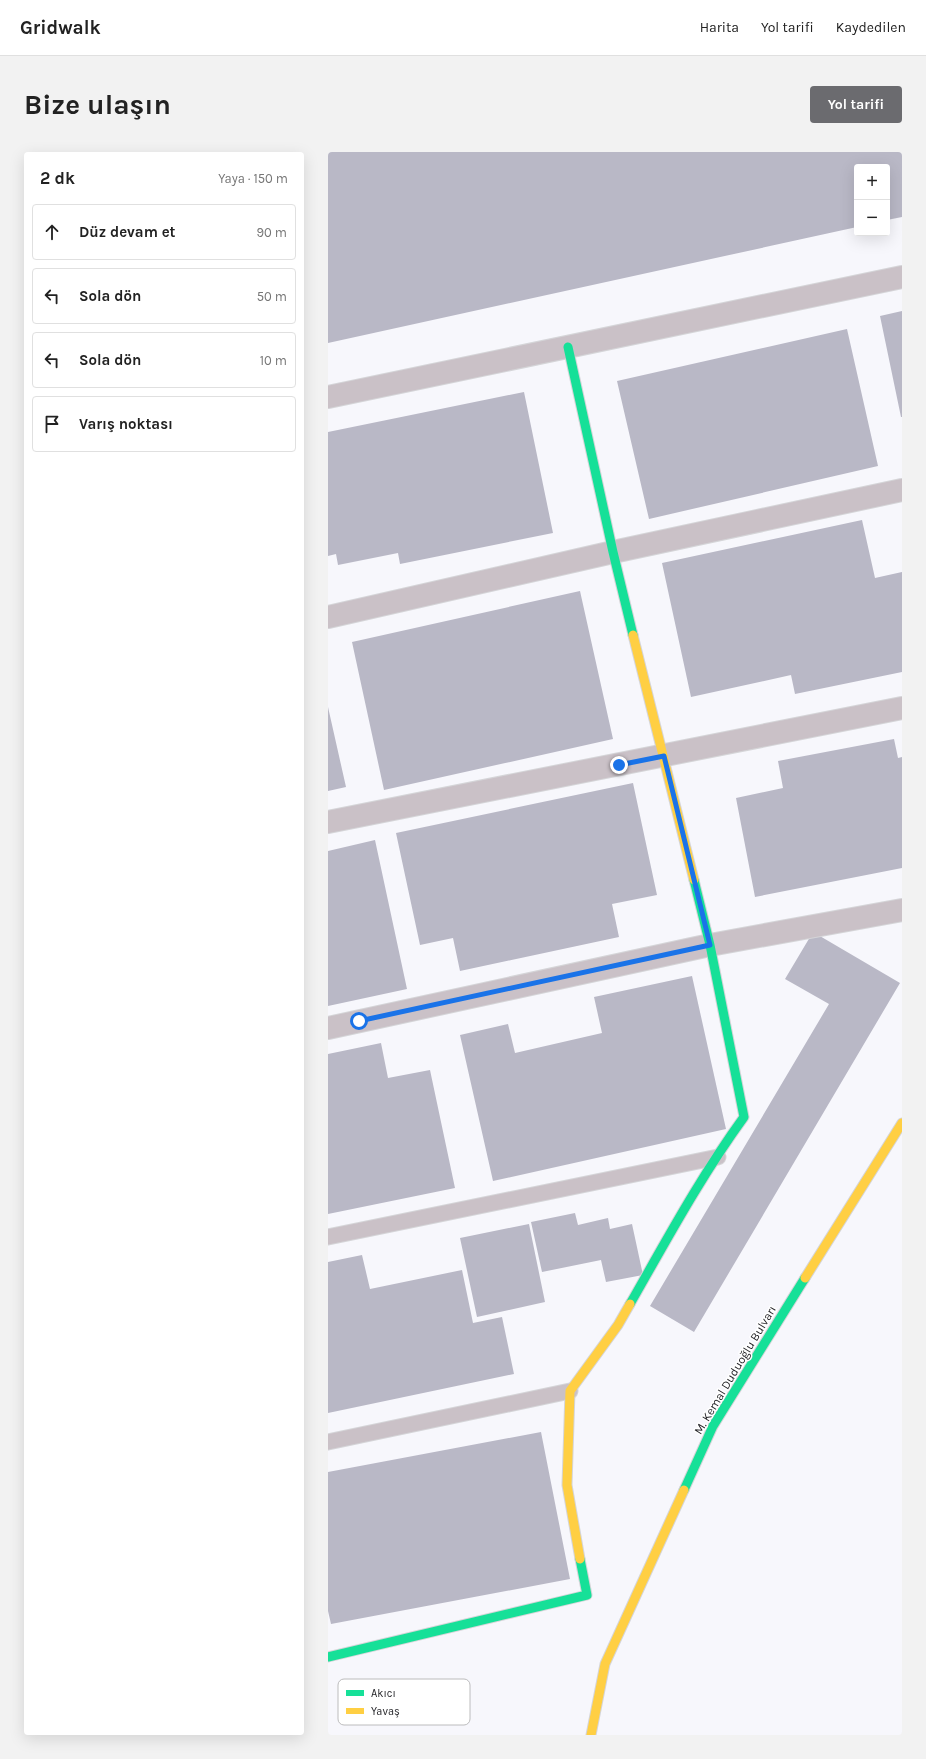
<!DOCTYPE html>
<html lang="tr">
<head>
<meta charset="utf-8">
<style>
  body { margin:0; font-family:Karla,sans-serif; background:#f2f2f2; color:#222 }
  .controls { position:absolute; right:12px; top:12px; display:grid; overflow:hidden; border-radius:4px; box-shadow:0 4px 16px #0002 }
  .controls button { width:36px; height:36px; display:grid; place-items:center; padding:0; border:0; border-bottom:1px solid #e0e0e0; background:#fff; color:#222; font:20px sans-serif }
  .stop { position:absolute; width:12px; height:12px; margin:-9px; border:3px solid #1a73e8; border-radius:50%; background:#fff }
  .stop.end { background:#1a73e8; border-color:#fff; box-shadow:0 1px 4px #0008 }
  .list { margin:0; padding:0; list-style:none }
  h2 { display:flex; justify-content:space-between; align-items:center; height:52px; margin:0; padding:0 16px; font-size:17px }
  h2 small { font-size:13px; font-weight:400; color:#767676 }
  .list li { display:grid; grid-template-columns:26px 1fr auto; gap:12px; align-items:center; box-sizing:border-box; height:56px; margin:0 8px 8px; padding:0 8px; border:1px solid #e0e0e0; border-radius:4px }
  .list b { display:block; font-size:15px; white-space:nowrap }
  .list em { font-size:13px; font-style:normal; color:#767676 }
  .icon { flex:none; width:22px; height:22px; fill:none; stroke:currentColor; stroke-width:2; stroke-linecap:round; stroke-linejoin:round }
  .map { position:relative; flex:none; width:574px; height:1583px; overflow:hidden; border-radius:4px }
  header { display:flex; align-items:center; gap:24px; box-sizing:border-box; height:56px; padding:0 20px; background:#fff; border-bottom:1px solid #e0e0e0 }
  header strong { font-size:19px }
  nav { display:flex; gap:22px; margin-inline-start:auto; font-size:14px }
  .intro { display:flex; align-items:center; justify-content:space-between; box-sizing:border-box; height:96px; padding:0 24px }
  h1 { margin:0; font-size:28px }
  .button { padding:10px 18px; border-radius:4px; background:#6b6b6f; color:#fff; font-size:14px; font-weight:700 }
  main { display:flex; gap:24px; padding:0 24px }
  aside { flex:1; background:#fff; border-radius:4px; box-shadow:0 4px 16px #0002 }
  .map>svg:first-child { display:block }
</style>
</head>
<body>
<header>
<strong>Gridwalk</strong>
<nav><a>Harita</a><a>Yol tarifi</a><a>Kaydedilen</a></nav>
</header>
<div class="intro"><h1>Bize ulaşın</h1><a class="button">Yol tarifi</a></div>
<main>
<aside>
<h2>2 dk<small>Yaya · 150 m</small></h2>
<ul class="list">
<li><svg class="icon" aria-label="ahead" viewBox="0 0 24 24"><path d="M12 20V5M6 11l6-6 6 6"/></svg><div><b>Düz devam et</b></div><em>90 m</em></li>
<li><svg class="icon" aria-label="left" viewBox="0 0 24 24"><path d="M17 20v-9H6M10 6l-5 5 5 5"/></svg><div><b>Sola dön</b></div><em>50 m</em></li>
<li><svg class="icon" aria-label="left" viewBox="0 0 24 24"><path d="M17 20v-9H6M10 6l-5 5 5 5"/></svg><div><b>Sola dön</b></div><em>10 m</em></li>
<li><svg class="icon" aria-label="arrive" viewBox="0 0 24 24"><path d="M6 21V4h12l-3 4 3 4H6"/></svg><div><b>Varış noktası</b></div></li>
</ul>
</aside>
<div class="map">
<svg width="574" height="1583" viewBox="0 0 574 1583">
  <rect width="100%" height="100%" fill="#f7f7fc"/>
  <path fill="#b9b8c6" d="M0,0H574V65L559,68V15H529V75L0,191Z
    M574,159V265H573L552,164Z
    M519,177L550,314L321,367L289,229Z
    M196,240L225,381L72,412L70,401L10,413L8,402L0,404V280Z
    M534,368L547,426L574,420V520L467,542L463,523L363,545L334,411Z
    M252,439L285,587L56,638L24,490Z
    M0,555L18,635L0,639Z
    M566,587L570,606L574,605V716L427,745L408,646L455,636L450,609Z
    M305,631L329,743L284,752L291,785L132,819L125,786L92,793L68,681Z
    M47,688L79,837L0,854V699Z
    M485,780L572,831L366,1180L322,1154L501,852L457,827Z
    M364,824L398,977L165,1029L132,883L180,872L187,901L274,881L266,845Z
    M53,891L60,926L102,918L127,1036L0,1062V902Z
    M247,1061L250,1073L280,1066L282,1077L304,1072L315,1123L278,1130L273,1108L214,1120L203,1070Z
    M201,1072L217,1150L149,1165L132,1086Z
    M34,1103L42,1137L134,1118L145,1171L174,1165L186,1222L0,1261V1110Z
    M213,1280L242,1427L3,1472L0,1459V1320Z"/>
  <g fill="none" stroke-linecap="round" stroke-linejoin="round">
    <g stroke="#d5d5d8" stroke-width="17">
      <path id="lane" d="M0,1085L390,1005
        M0,1290L242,1239"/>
    </g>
    <g stroke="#d5d5d8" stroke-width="24">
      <path id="street" d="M0,245L574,125
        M0,465L285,400L574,338
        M0,670L574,556
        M0,876L382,793L574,758"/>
    </g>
    <g stroke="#d5d5d8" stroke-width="11">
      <path id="fast" d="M240,195L285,400L305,483
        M302,1152C338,1089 373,1024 416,965L382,793L366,728
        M356,1338L385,1274L477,1126
        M0,1505L259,1443L252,1407"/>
    </g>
    <g stroke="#d5d5d8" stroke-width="11">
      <path id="slow" d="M305,483L366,728
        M477,1126L574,971
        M252,1407L239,1333L242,1239L290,1173L302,1152
        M263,1583L277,1512L356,1338"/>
    </g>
    <use href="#lane" stroke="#cac1c7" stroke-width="15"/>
    <use href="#street" stroke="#cac1c7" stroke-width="22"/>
    <use href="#fast" stroke="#16e098" stroke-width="9"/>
    <use href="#slow" stroke="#ffcf43" stroke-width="9"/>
  </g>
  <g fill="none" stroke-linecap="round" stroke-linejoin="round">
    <path stroke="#1a73e8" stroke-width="5" d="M31,869L382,793L336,604L291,613"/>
  </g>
  <g text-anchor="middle" stroke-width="3" stroke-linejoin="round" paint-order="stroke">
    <g font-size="12" fill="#1f1f23" stroke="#fff">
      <text transform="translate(407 1218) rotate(-59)" y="4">M. Kemal Duduoğlu Bulvarı</text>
    </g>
  </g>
  <rect x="10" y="1527" width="132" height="46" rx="6" fill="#fff" stroke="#bcbcbd" stroke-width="1"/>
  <rect x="18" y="1538" width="18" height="6" fill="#16e098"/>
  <rect x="18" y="1556" width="18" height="6" fill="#ffcf43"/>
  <g font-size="11" fill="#1f1f23">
    <text x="43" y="1545">Akıcı</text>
    <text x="43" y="1563">Yavaş</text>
  </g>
</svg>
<div class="controls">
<button>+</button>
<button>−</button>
</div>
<div class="stop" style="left:31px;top:869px"></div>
<div class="stop end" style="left:291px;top:613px"></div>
</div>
</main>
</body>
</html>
